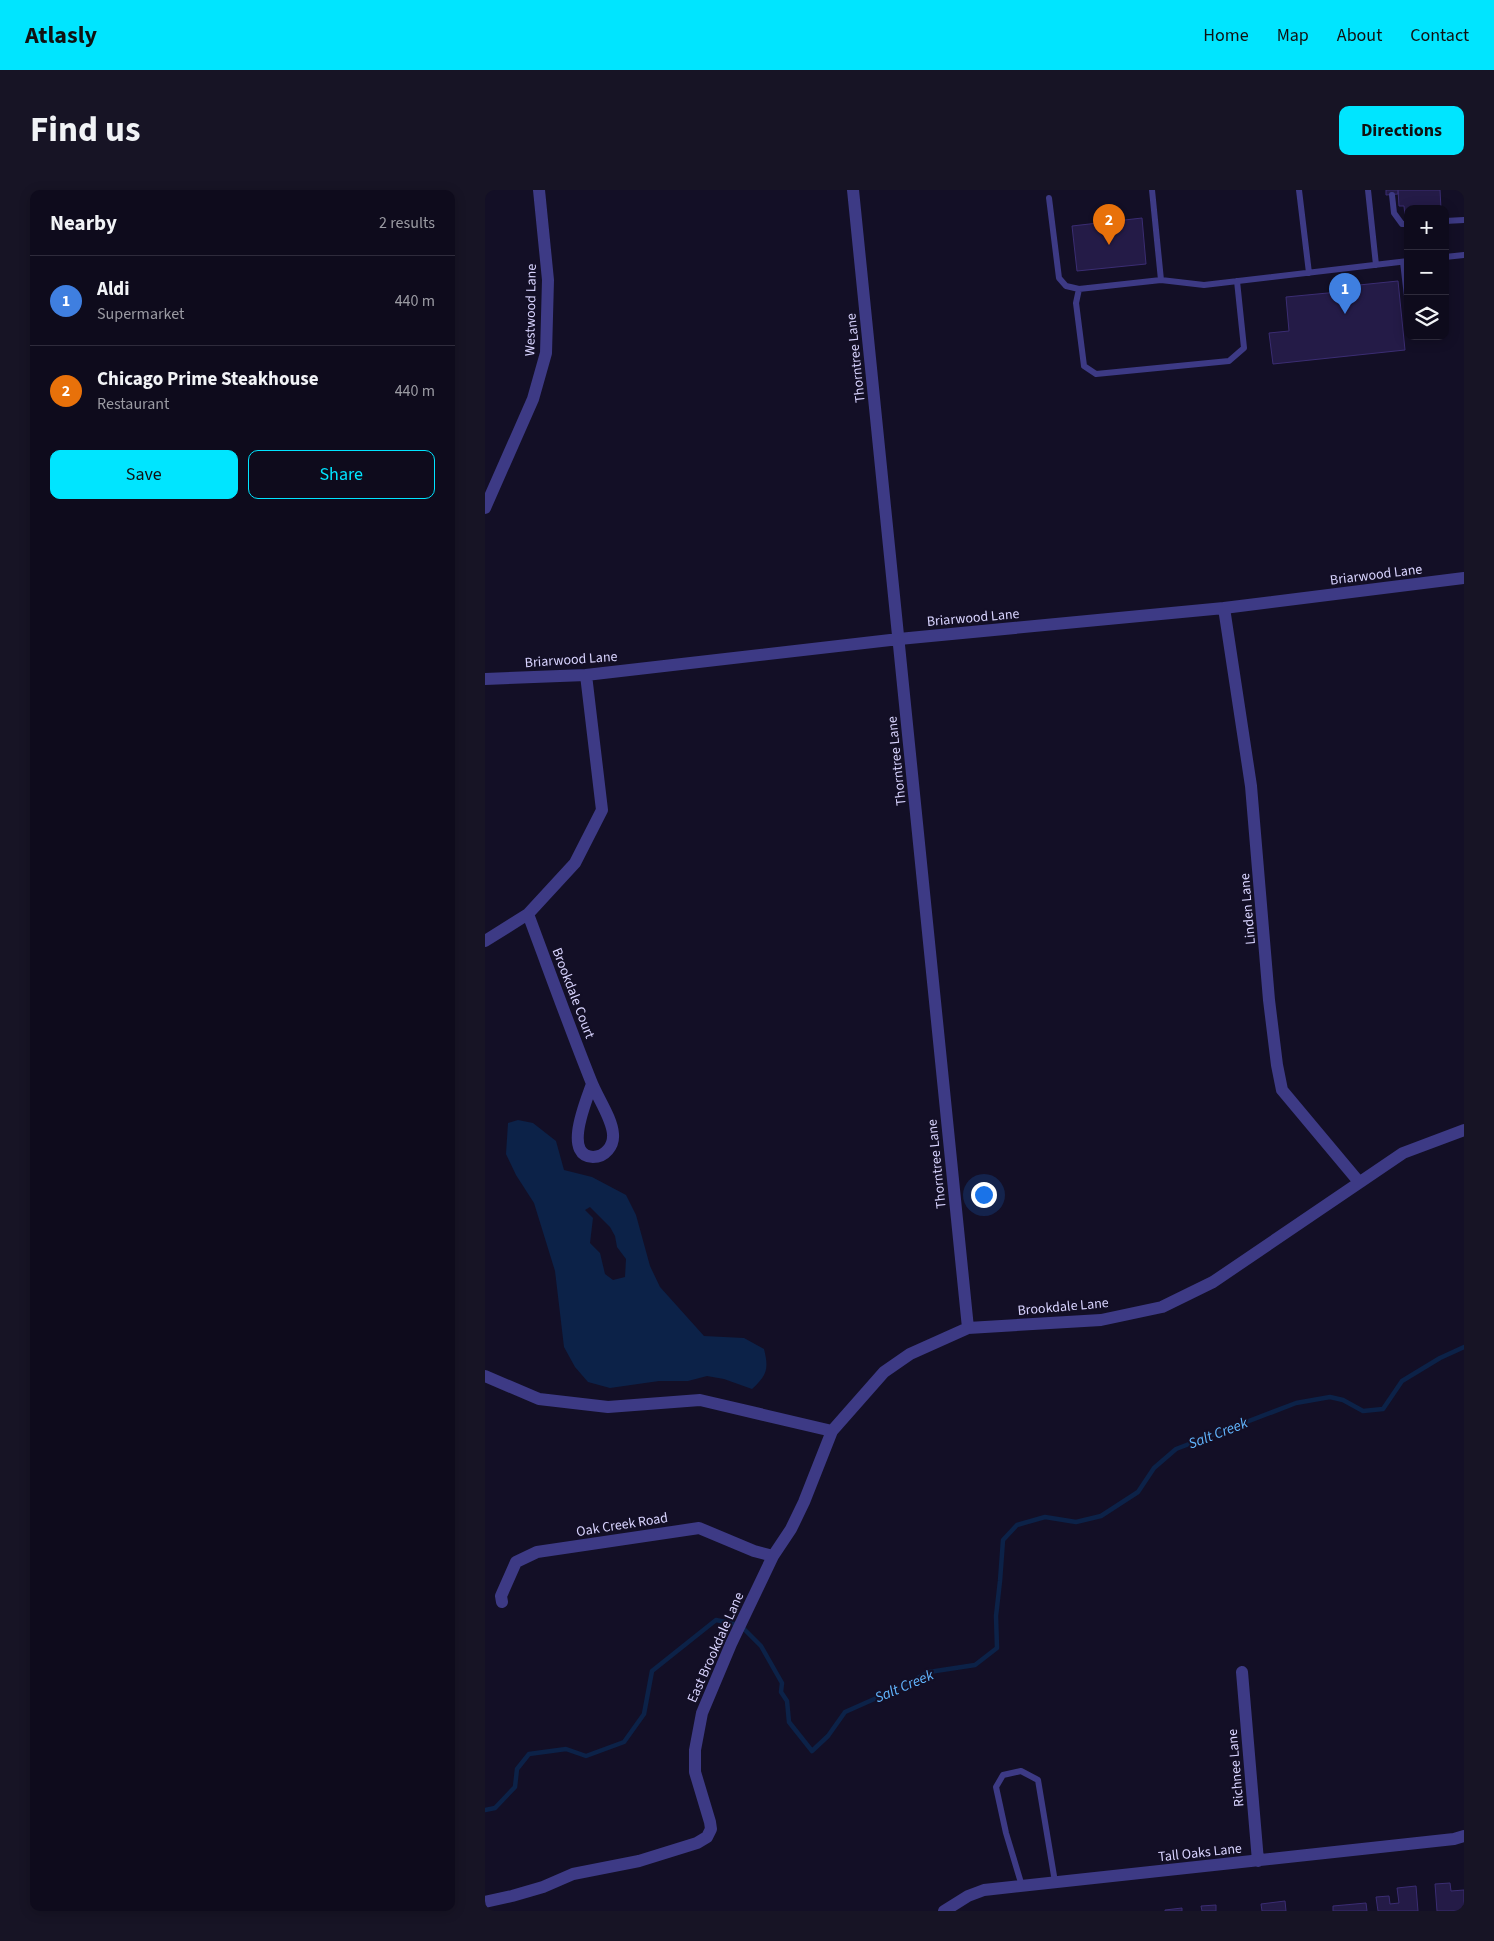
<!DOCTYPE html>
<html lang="en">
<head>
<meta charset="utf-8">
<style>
  body { margin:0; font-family:"Source Sans 3",sans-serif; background:#171425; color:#f1f3f6 }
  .controls { position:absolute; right:15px; top:15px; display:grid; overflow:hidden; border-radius:10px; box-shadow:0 2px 12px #0003 }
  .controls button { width:45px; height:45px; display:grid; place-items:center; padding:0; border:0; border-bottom:1px solid #2e2b3b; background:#0e0b1c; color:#f1f3f6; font:25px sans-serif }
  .you { position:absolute; left:498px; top:1004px; width:18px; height:18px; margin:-12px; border:4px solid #fff; border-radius:50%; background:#1a73e8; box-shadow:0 0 0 8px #1a73e833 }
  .badge { display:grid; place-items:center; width:32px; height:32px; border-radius:50%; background:#00e5ff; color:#fff; font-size:16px; font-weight:700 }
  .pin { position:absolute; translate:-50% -41px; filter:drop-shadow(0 1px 2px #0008) }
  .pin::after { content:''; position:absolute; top:26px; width:18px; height:15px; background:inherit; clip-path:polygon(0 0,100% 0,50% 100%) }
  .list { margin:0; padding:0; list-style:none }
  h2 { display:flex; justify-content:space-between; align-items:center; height:65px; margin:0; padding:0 20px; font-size:21px }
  h2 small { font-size:16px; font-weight:400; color:#9b9ba3 }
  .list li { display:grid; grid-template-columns:32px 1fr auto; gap:15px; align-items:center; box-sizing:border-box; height:90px; padding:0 20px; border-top:1px solid #2e2b3b }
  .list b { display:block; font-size:19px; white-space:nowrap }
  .list p { margin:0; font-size:16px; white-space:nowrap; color:#9b9ba3 }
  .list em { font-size:16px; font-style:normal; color:#9b9ba3 }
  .actions { display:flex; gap:10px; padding:15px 20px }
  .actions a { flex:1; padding:11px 0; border:1px solid #00e5ff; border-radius:10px; text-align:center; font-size:18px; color:#00e5ff }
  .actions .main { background:#00e5ff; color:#111 }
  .icon { flex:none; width:28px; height:28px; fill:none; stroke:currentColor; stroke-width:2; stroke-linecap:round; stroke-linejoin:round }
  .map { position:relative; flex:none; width:979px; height:1721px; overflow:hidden; border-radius:10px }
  header { display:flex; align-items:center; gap:30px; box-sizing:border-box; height:70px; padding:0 25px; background:#00e5ff; color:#111 }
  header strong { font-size:24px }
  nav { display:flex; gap:28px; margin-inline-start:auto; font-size:18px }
  .intro { display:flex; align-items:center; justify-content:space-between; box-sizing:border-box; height:120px; padding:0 30px }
  h1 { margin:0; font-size:35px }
  .button { padding:12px 22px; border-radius:10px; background:#00e5ff; color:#111; font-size:18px; font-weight:700 }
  main { display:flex; gap:30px; padding:0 30px }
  aside { flex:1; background:#0e0b1c; border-radius:10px; box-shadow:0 2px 12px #0003 }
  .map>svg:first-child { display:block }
</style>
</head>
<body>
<header>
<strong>Atlasly</strong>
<nav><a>Home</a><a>Map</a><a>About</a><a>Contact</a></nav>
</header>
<div class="intro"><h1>Find us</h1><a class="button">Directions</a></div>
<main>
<aside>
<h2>Nearby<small>2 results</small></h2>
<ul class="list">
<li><span class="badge" style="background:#3f7fe0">1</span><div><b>Aldi</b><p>Supermarket</p></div><em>440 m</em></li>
<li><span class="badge" style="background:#e8710a">2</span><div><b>Chicago Prime Steakhouse</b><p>Restaurant</p></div><em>440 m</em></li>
</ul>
<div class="actions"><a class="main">Save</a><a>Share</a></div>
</aside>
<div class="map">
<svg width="979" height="1721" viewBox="0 0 979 1721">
  <rect width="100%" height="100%" fill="#130f26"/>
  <path fill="#0c2248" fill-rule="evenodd" d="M33,930L48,933L71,951L79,980L107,987L141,1005L151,1025L165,1076L175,1097L219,1146L259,1148L279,1159C284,1179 282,1185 267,1199L239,1189L222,1186L203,1191H174L125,1198L103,1192L90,1177L79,1157L70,1081L49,1013L31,985L21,964L23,933ZM105,1017L125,1037L130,1046L132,1057L141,1069L140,1087L128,1090L120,1084L115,1063L105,1053L108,1028L100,1020Z"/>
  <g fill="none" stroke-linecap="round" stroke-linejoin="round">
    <path stroke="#0c2248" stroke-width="4.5" d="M0,1620L10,1618L30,1597L32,1579L44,1564L81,1559L101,1566L139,1552L159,1524L167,1481L231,1430L255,1435L276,1456L297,1493L296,1502L302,1511L304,1532L327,1561L343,1546L360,1522L414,1498L444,1482L490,1475L512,1458L511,1426L515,1391L518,1350L532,1335L560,1327L591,1332L616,1326L653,1302L669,1278L691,1259L811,1213L845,1207L858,1210L878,1221L898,1219L917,1191L955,1168L979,1157"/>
  </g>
  <path fill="#241b47" stroke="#3b2d73" d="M901,0H913V4L901,5Z
    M913,0H955L956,19H923V25H920L919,16H914Z
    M657,28L661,74L592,81L587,36Z
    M913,91L920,160L788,174L784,143L804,141L801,107L874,100V95Z
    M965,1693L966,1701L979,1700V1721H952L950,1694Z
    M931,1696L933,1721H893L891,1707L904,1706L905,1714L914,1713L912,1698Z
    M800,1711L801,1721H777L776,1714Z
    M881,1713L882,1721H848V1716Z
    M731,1715V1721H717L716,1716Z
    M697,1718V1721H680V1720Z"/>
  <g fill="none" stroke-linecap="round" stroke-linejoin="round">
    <path stroke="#3d3a85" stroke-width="6" d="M667,0L676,90
      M814,0L824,83
      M883,0L891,75
      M907,5L909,23L917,34H923
      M564,8L574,88L581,96L594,99
      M960,31L979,30
      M960,67L979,65
      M918,72L923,115
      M752,91L759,158L744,171L611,184L599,176L591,113L594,99L676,90L719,95L923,71
      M537,1696L521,1643L511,1597L518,1585L536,1581L553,1590L570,1692"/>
    <path stroke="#3d3a85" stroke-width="12" d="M368,0L483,1138
      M0,318L48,209L61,163L63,90L54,0
      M739,418L766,596L784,810L792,875L797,900L874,992
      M0,489L101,485L414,449L739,418L979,388
      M43,724C64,780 84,836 106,891C112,907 127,928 128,944C129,956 120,967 108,967C77,966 102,909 107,894
      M0,751L43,724L90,673L117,620L101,485
      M0,1186L54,1209L123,1217L215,1210L347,1241
      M17,1412L16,1406L31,1372L52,1362L214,1338L269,1361L288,1366
      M757,1482L773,1671
      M0,1712L27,1706L58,1697L88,1684L154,1671L212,1653L222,1647L226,1639L225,1632L210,1582V1560L217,1523L246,1454L288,1366L306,1339L319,1312L347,1241L399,1182L425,1164L483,1138L616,1130L677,1117L728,1092L918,963L979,940
      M459,1721L483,1706L499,1700L969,1649L979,1646"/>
  </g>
  <g text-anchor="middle" stroke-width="4" stroke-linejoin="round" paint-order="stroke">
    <g font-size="14" fill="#d9d4ff" stroke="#130f26">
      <text transform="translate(45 120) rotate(-89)" y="5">Westwood Lane</text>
      <text transform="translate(370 168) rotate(-96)" y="5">Thorntree Lane</text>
      <text transform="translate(891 384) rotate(-7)" y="5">Briarwood Lane</text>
      <text transform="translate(488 427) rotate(-5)" y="5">Briarwood Lane</text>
      <text transform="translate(86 469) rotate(-4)" y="5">Briarwood Lane</text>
      <text transform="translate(411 571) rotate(-96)" y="5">Thorntree Lane</text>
      <text transform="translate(762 719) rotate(-95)" y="5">Linden Lane</text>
      <text transform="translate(89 803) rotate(69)" y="5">Brookdale Court</text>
      <text transform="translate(451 974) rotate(-96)" y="5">Thorntree Lane</text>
      <text transform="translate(578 1116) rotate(-5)" y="5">Brookdale Lane</text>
      <text transform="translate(137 1334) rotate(-9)" y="5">Oak Creek Road</text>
      <text transform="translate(230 1457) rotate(-66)" y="5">East Brookdale Lane</text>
      <text transform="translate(750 1578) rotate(-95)" y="5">Richnee Lane</text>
      <text transform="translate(715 1662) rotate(-6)" y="5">Tall Oaks Lane</text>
    </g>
    <g font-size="15" font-style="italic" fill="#62b6ff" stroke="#130f26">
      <text transform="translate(733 1243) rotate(-21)" y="5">Salt Creek</text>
      <text transform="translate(419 1496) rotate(-23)" y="5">Salt Creek</text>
    </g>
  </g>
</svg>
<div class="controls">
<button>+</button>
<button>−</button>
<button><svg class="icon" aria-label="layers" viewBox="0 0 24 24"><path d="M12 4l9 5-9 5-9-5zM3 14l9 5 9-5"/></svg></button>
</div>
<div class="you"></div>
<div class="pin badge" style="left:860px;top:124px;background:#3f7fe0">1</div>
<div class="pin badge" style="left:624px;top:55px;background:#e8710a">2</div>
</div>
</main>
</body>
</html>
